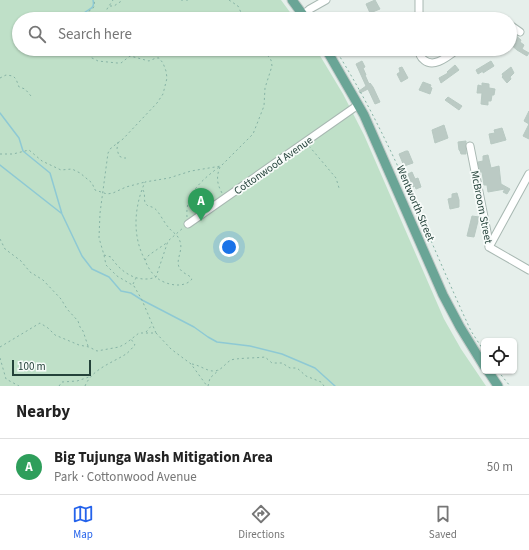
<!DOCTYPE html>
<html lang="en">
<head>
<meta charset="utf-8">
<style>
  body { margin:0; font-family:"Source Sans 3",sans-serif; background:#f2f2f2; color:#222 }
  .controls { position:absolute; right:12px; bottom:12px; display:grid; overflow:hidden; border-radius:6px; box-shadow:0 1px 3px #0004 }
  .controls button { width:36px; height:36px; display:grid; place-items:center; padding:0; border:0; border-bottom:1px solid #e0e0e0; background:#fff; color:#222; font:20px sans-serif }
  .scale { position:absolute; left:12px; bottom:10px; width:79px; box-sizing:border-box; padding-left:4px; border:2px solid #24423a; border-top:0; font-size:11px; line-height:14px; white-space:nowrap; color:#24423a; -webkit-text-stroke:3px #f7fbf9; paint-order:stroke }
  .you { position:absolute; left:229px; top:247px; width:14px; height:14px; margin:-10px; border:3px solid #fff; border-radius:50%; background:#1a73e8; box-shadow:0 0 0 6px #1a73e833 }
  .badge { display:grid; place-items:center; width:26px; height:26px; border-radius:50%; background:#2563eb; color:#fff; font-size:13px; font-weight:700 }
  .pin { position:absolute; translate:-50% -33px; filter:drop-shadow(0 1px 2px #0008) }
  .pin::after { content:''; position:absolute; top:21px; width:14px; height:12px; background:inherit; clip-path:polygon(0 0,100% 0,50% 100%) }
  .list { margin:0; padding:0; list-style:none }
  h2 { display:flex; justify-content:space-between; align-items:center; height:52px; margin:0; padding:0 16px; font-size:17px }
  h2 small { font-size:13px; font-weight:400; color:#767676 }
  .list li { display:grid; grid-template-columns:26px 1fr auto; gap:12px; align-items:center; box-sizing:border-box; height:56px; padding:0 16px; border-top:1px solid #e0e0e0 }
  .list b { display:block; font-size:15px; white-space:nowrap }
  .list p { margin:0; font-size:13px; white-space:nowrap; color:#767676 }
  .list em { font-size:13px; font-style:normal; color:#767676 }
  .icon { flex:none; width:22px; height:22px; fill:none; stroke:currentColor; stroke-width:2; stroke-linecap:round; stroke-linejoin:round }
  .map { position:relative; flex:none; width:529px; height:386px; overflow:hidden }
  .search { position:absolute; background:#fff; box-shadow:0 1px 3px #0004; left:12px; right:12px; top:12px; height:44px; display:flex; align-items:center; gap:10px; box-sizing:border-box; padding:0 14px; border-radius:22px; color:#767676; font-size:15px }
  .sheet { height:108px; background:#fff }
  nav { display:flex; justify-content:space-around; align-items:center; box-sizing:border-box; height:56px; border-top:1px solid #e0e0e0; background:#fff; font-size:11px; color:#767676 }
  nav a { display:grid; justify-items:center; gap:2px }
  nav .on { color:#2563eb }
  .map>svg:first-child { display:block }
</style>
</head>
<body>
<div class="map">
<svg width="529" height="386" viewBox="0 0 529 386">
  <rect width="100%" height="100%" fill="#e6efeb"/>
  <path fill="#bfe0c8" d="M0,0H281L295,19H19V49H316L343,94L364,135L444,319L461,349L486,386H0Z"/>
  <g fill="none" stroke-linecap="round" stroke-linejoin="round">
    <path stroke="#8ec9d4" stroke-width="1.5" d="M82,19L84,13C90,8 95,9 93,0
      M0,113L19,138L23,151L50,173L62,214L82,256L92,269L109,277L121,291L131,293L142,300L194,327L208,337L217,342L250,346L282,354L315,368L335,386
      M0,165L61,213"/>
  </g>
  <path fill="#bbcac4" stroke="#b8c9c2" d="M375,0L380,9L370,13L366,4Z
    M513,33L521,40L520,42L524,45L522,49L529,53L527,56L517,50L510,44V37Z
    M362,61L365,67L363,68L366,75H365L369,84L370,83L373,87L380,102L375,104L368,89L360,93L359,91L366,86L356,64Z
    M491,61L494,66L483,73V71L478,74L476,70Z
    M455,65L459,70L441,83L439,78L448,73L447,72Z
    M402,67L408,78L401,82L397,74L400,72L399,68Z
    M511,67L514,73L510,77L511,79L507,83L502,77L503,76L502,74Z
    M423,82L431,85L430,87L432,88L430,94L419,90Z
    M482,83L489,84V88L495,89L494,95H492L491,101H488V105L481,104L482,93H477L478,85L482,86Z
    M448,97L462,106L459,110L445,100Z
    M529,111V139L523,136L529,124L524,121Z
    M444,125L448,138L435,143L432,130Z
    M502,128L506,140L491,144L489,134L495,133L494,130Z
    M466,141V154H461L460,151L459,150L458,142Z
    M406,151H408L413,163L404,166L399,154Z
    M488,155L491,168L499,166L501,184L510,189L507,194L503,192L505,189L488,192L487,185H484L482,172H480L478,162L483,161V156Z
    M412,172L415,179L418,178L421,187L416,189L415,186L413,187L408,174Z
    M457,193L459,200V207L450,209L448,199L452,198V194Z
    M472,216L479,217L474,237L467,236Z"/>
  <g fill="none" stroke-linecap="round" stroke-linejoin="round">
    <g stroke="#a8b8b2" stroke-width="9">
      <path id="minor" d="M303,15L310,9L326,0
        M419,19V0
        M510,25L520,32
        M419,49C419,54 420,57 424,60C435,69 449,55 458,49
        M470,146L487,232L489,247
        M188,224L358,105
        M489,247L529,174
        M489,247L529,270"/>
    </g>
    <g stroke="#c2cac8" stroke-width="11">
      <path id="major" d="M292,0L306,19
        M326,49L364,115L443,295L460,327L484,366
        M488,371L498,386"/>
    </g>
    <path stroke="#86b3a5" stroke-width="1" stroke-dasharray="2 3" stroke-linecap="butt" d="M181,0H190
      M229,0L238,6L244,19
      M110,6H114L123,0
      M314,15L316,19
      M83,19C85,8 97,13 94,0
      M104,19L107,9L113,0
      M89,49L90,57L98,61L117,63H121L130,56L149,61L156,58H159L163,63L166,71L167,78L163,94L157,103L123,139L111,148L108,153L100,213L99,238L104,255L106,265L117,276L134,286L142,300L156,333
      M335,49C391,137 427,236 471,331L484,351
      M267,53L271,49
      M0,78L6,75L13,76L16,79L19,87L25,89L31,96
      M118,142L117,149L119,156L123,158H126
      M309,146L336,178L339,188
      M0,154H13L29,150L42,161L61,170L72,169L80,173L92,183L95,190L107,194L113,193L126,187L145,182
      M220,167C216,177 217,184 222,193
      M143,190C146,195 143,201 146,204C148,207 151,206 154,208C159,211 164,223 169,228C172,232 177,234 179,239C185,250 174,260 180,269C183,274 189,274 192,279C184,289 166,285 157,278C152,274 147,266 145,260L149,255L168,242
      M187,217C185,194 202,180 219,167
      M0,239L5,249L21,261L30,272L43,280L61,299L67,309L78,321L80,327L83,331L88,346
      M104,255L111,257C120,272 138,284 156,277L168,241L183,228
      M145,260C132,236 134,207 145,182L169,178L191,171L221,166L253,134L264,106L265,88L272,66L271,60L263,49
      M133,284L136,278
      M146,332L152,325
      M0,347L40,323L48,328L55,335L79,345L89,347L97,351L119,347L125,344L139,333H156L171,349L191,364L207,386
      M0,358L6,379L19,386
      M192,364C199,365 207,371 213,371C222,371 224,364 231,360C236,358 258,358 265,357L272,363H282L290,368H297L306,376L321,382L324,386
      M498,371L510,386
      M59,386L62,382L77,381L89,377
      M85,386C92,369 112,363 126,354C129,352 132,348 135,345L131,339
      M208,386L210,378L219,370"/>
    <use href="#minor" stroke="#fff" stroke-width="7"/>
    <use href="#major" stroke="#6aa596" stroke-width="9"/>
  </g>
  <g text-anchor="middle" stroke-width="3.5" stroke-linejoin="round" paint-order="stroke">
    <g font-size="11" fill="#24423a" stroke="#f7fbf9">
      <text transform="translate(273 165) rotate(-35)" y="4">Cottonwood Avenue</text>
      <text transform="translate(416 203) rotate(67)" y="4">Wentworth Street</text>
      <text transform="translate(482 207) rotate(79)" y="4">McBroom Street</text>
    </g>
  </g>
</svg>
<div class="controls">
<button><svg class="icon" aria-label="locate" viewBox="0 0 24 24"><circle cx="12" cy="12" r="6"/><path d="M12 2v4M12 18v4M2 12h4M18 12h4"/></svg></button>
</div>
<div class="scale">100 m</div>
<div class="you"></div>
<div class="pin badge" style="left:201px;top:221px;background:#2e9e5b">A</div>
<div class="search"><svg class="icon" aria-label="search" viewBox="0 0 24 24"><circle cx="10" cy="10" r="6"/><path d="M15 15l6 6"/></svg>Search here</div>
</div>
<section class="sheet">
<h2>Nearby<small></small></h2>
<ul class="list">
<li><span class="badge" style="background:#2e9e5b">A</span><div><b>Big Tujunga Wash Mitigation Area</b><p>Park · Cottonwood Avenue</p></div><em>50 m</em></li>
</ul>
</section>
<nav>
<a class="on"><svg class="icon" aria-label="map" viewBox="0 0 24 24"><path d="M3 6l6-2 6 2 6-2v14l-6 2-6-2-6 2zM9 4v14M15 6v14"/></svg>Map</a>
<a><svg class="icon" aria-label="directions" viewBox="0 0 24 24"><path d="M12 3l9 9-9 9-9-9zM9 14v-3h6M13 9l2 2-2 2"/></svg>Directions</a>
<a><svg class="icon" aria-label="saved" viewBox="0 0 24 24"><path d="M7 4h10v16l-5-4-5 4z"/></svg>Saved</a>
</nav>
</body>
</html>
